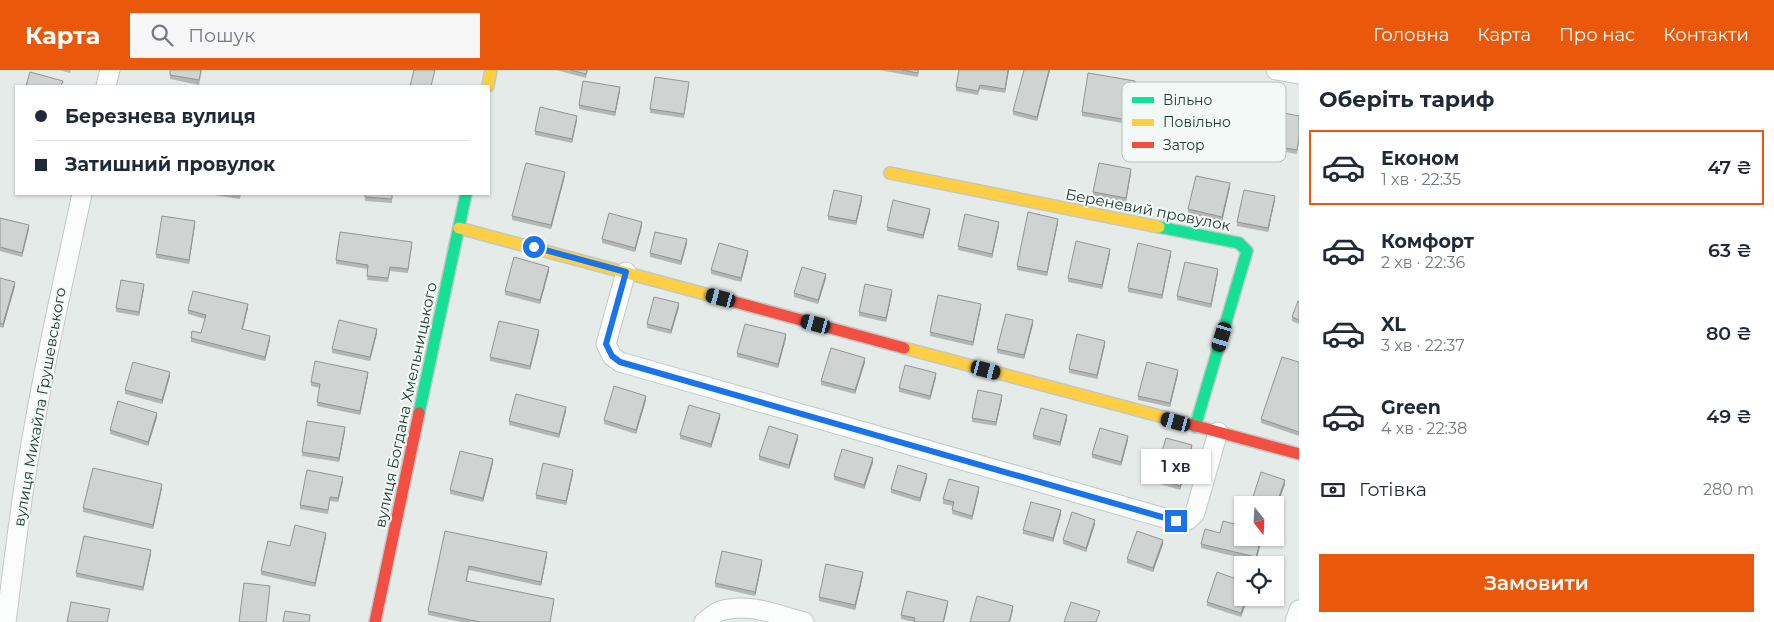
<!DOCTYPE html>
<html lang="uk">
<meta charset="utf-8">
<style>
:root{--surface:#fff;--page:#f6f6f7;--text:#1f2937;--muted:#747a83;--line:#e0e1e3;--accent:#ea580c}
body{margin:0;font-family:Montserrat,sans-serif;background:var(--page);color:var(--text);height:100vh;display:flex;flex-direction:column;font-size:19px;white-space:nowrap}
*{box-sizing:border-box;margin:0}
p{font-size:16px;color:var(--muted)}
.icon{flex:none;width:28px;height:28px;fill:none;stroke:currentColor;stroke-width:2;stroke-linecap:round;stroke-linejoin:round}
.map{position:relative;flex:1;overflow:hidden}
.side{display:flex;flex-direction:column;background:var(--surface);width:475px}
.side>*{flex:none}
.guide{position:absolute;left:15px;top:15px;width:475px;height:110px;border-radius:0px;box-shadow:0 1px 4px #0004;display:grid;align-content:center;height:110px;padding:0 20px;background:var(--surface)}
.needle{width:32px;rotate:162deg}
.buttons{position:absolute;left:1234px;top:426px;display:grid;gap:10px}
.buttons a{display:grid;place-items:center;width:50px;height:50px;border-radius:0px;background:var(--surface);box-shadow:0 1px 4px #0004;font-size:25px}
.end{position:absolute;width:22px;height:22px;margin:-11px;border:6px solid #1a73e8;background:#fff;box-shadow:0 0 0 2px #fff}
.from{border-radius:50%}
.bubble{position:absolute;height:35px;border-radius:0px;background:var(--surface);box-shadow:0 1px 4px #0004;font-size:16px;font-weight:600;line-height:35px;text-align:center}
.car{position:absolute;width:15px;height:30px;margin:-15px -8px;border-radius:6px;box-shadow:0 0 4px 1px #0007;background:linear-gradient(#222 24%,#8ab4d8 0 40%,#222 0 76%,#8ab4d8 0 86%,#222 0)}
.guide b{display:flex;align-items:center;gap:18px;height:48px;font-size:19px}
.guide b+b{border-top:1px solid var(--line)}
.guide i{width:12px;height:12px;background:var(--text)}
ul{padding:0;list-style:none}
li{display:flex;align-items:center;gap:15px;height:75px;margin:0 10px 8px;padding:0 10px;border:2px solid transparent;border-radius:0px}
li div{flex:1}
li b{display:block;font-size:19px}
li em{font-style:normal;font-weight:600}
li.current{border-color:var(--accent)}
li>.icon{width:45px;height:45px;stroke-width:1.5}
h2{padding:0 20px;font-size:22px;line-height:60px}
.pay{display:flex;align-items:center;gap:12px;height:55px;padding:0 20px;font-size:19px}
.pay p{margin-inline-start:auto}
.primary-button{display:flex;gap:10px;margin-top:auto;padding:10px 20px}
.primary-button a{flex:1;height:58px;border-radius:0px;background:var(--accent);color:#fff;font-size:20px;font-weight:600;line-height:58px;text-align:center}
header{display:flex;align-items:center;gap:30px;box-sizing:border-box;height:70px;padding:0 25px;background:var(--accent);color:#fff}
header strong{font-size:24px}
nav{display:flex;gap:28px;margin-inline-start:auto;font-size:18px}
.search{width:350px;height:45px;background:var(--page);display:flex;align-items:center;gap:12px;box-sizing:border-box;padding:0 18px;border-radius:0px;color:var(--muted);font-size:19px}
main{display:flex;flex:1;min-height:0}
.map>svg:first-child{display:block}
</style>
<header>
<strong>Карта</strong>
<div class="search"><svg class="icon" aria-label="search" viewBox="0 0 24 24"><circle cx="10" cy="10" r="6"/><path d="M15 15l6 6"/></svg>Пошук</div>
<nav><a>Головна</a><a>Карта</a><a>Про нас</a><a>Контакти</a></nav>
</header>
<main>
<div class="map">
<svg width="1299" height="552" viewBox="0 0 1299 552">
<rect width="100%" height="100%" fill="#e5ebe8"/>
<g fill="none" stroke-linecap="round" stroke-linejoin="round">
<g stroke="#c2c8c5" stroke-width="21">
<path id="street" d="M1276,0L1299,4
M106,16L110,0
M626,202L606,274L612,286L620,292L1175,451L1188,450L1195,443L1218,362
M6,552C12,507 17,462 24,417C39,318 61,221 82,124
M704,552C709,549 714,543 720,541C748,532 777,545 804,552
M1295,552L1299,540"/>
</g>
<g stroke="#c0c8c5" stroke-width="14">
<path id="fast" d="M1159,157L1239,173L1247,181L1195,357
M419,343L466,124"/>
</g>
<g stroke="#c0c8c5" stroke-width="14">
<path id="slow" d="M488,16L491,0
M890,103L1159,157
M459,158L724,229
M904,278L1167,348"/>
</g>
<g stroke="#c0c8c5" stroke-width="14">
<path id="jam" d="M724,229L904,278
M1167,348L1299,384
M375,552L419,343"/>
</g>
<use href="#street" stroke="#fbfcfc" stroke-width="19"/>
<use href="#fast" stroke="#16e098" stroke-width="11"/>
<use href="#slow" stroke="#ffcf43" stroke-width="11"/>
<use href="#jam" stroke="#f24e42" stroke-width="11"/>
</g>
<path fill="#b2b6b5" d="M59,0H71L70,3Z
M170,0H202L199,15L170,9Z
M556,0H588L586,8Z
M879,0H919L918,7Z
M959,0H1009L1005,23L980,19L978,25L956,21V17Z
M1050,0L1037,51L1013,45V41Z
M1135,15L1128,54L1082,46V42Z
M689,16L684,48L650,43V39Z
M620,21L615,46L579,39V35Z
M1203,29L1197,63L1164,57V53Z
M1238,40L1233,64L1209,60V56Z
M1299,46V72L1297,84L1268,79V75Z
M577,50L572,73L535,65V61Z
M1131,103L1126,132L1093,126V122Z
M565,106L551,159L512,150V146Z
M1230,117L1222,152L1188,143V139Z
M208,124H241L240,129Z
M278,124H300V125Z
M365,124H392V133L365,131Z
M862,130L856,155L828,150V146Z
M1275,130L1268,162L1237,156V152Z
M930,143L923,169L887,161V157Z
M0,148L29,159L22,187L0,181Z
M1058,153L1047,206L1017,200V196Z
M195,155L189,194L156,188V184Z
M642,156L635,182L602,173V169Z
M999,156L992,188L958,180V176Z
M687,173L681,195L650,187V183Z
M412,176L408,203L390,201L388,212L367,210L368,199L336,194V190Z
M1110,183L1102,219L1068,212V208Z
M748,185L741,212L711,204V200Z
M1171,185L1162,229L1128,222V218Z
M549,201L540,234L505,225V221Z
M1218,203L1211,238L1177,230V226Z
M0,208L15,216L3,258L0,257Z
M826,208L818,234L794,227V223Z
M144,218L139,246L116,242V238Z
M892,224L886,252L859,246V242Z
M1299,231V254L1292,251V247Z
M679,237L671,264L647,258V254Z
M248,238L242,259L270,270L265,291L191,272V268L201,263L205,249L188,244V240Z
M981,238L973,276L930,266V262Z
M1033,254L1024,289L997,283V279Z
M377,263L370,291L332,283V279Z
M539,264L530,300L490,291V287Z
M786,268L778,298L737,287V283Z
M1105,275L1097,309L1069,303V299Z
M865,292L855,324L821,315V311Z
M1299,292V366L1261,353V349Z
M1178,304L1170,337L1138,330V326Z
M170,306L162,334L125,324V320Z
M368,306L360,345L317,336L320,318L311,316V312Z
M936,307L930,330L899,322V318Z
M1002,329L996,356L972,352V348Z
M646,330L636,364L604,354V350Z
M566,341L559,368L509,355V351Z
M157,347L148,376L110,364V360Z
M720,348L711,378L680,369V365Z
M1067,349L1060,376L1033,369V365Z
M345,361L339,392L302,386V382Z
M798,369L789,399L759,390V386Z
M1128,370L1121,396L1092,388V384Z
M1192,379L1180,420L1154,412V408Z
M873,392L864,419L834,410V406Z
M493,393L483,432L450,424V420Z
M573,404L566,435L536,429V425Z
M927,408L920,432L891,423V419Z
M343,411L338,432L330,431L328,444L300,439V435Z
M1285,414L1276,439L1275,438V435H1266L1253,431V427Z
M162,418L153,459L83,442V438Z
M979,421L972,450L952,444L953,436L943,434V429Z
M1061,444L1053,472L1023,464V460Z
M1095,454L1086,482L1063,474V470Z
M445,461L547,486L541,516L469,500L467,511L554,533L550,552H461L428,545V541Z
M1220,463L1262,468L1256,492L1201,478V474Z
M326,467L315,517L261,505V501L290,476Z
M1163,474L1153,502L1127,493V489Z
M151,484L143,521L76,507V503Z
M762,494L755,526L715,517V513Z
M863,506L855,540L819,531V527Z
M1242,511L1241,547L1207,536V532Z
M948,535L914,552L901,549V545Z"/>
<path fill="#919493" d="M1008,0H1009L1005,23V19Z
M1049,0H1050L1037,51V47Z
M1135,11V15L1128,54V50Z
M620,17V21L615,46V42Z
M1203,25V29L1197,63V59Z
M1238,36V40L1233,64V60Z
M577,46V50L572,73V69Z
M1131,99V103L1126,132V128Z
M565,102V106L551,159V155Z
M1230,113V117L1222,152V147Z
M862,126V130L856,155V151Z
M1275,126V130L1268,162V158Z
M930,139V143L923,169V165Z
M1058,149V153L1047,206V202Z
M195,151V155L189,194V190Z
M642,152V156L635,182V178Z
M999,152V156L992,188V184Z
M29,155V159L22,187V183Z
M687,169V173L681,195V191Z
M1110,179V183L1102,219V215Z
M748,181V185L741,212V208Z
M1171,181V185L1162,229V225Z
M549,197V201L540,234V230Z
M1218,199V203L1211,238V234Z
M826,204V208L818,234V230Z
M15,212V216L3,258V254Z
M144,214V218L139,246V242Z
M892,220V224L886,252V248Z
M679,233V237L671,264V260Z
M248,234V238L242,263V259Z
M981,234V238L973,276V272Z
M1033,250V254L1024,289V285Z
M377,259V263L370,291V287Z
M539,260V264L530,300V296Z
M786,264V268L778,298V294Z
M270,266V270L265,291V287Z
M1105,271V275L1097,309V305Z
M865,288V292L855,324V320Z
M1178,300V304L1170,337V333Z
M170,302V306L162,334V330Z
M368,302V306L360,345V341Z
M936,303V307L930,330V326Z
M1002,325V329L996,356V352Z
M646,326V330L636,364V360Z
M566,337V341L559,368V364Z
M157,343V347L148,376V372Z
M720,344V348L711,378V374Z
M1067,345V349L1060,376V372Z
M345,357V361L339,392V388Z
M798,365V369L789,399V395Z
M1128,366V370L1121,396V392Z
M1192,375V379L1180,420V416Z
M873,388V392L864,419V415Z
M493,389V393L483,432V428Z
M573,400V404L566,435V431Z
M927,404V408L920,432V428Z
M343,407V411L338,432V428Z
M1285,410V414L1276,439V435Z
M162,414V418L153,459V455Z
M979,417V421L972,450V446Z
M1061,440V444L1053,472V468Z
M1095,450V454L1086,482V478Z
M326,463V467L315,517V513Z
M1261,468H1262L1256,492V487Z
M1163,470V474L1153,502V498Z
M151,480V484L143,521V517Z
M547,482V486L541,516V512Z
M762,490V494L755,526V522Z
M863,502V506L855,540V535Z
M1246,528H1248L1241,547V543Z
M948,531V535L944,552H943Z
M1013,536V540L1010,552H1009Z"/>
<path fill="#cfd4d2" stroke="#919493" d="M170,0H201L199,10L170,5Z
M414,0H435L431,16H410Z
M571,0H587L586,4Z
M902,0H918V3Z
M959,0H1008L1005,19L980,15L978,21L956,17Z
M1024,0H1049L1037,47L1013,41Z
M30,2L63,11L61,16H26Z
M1088,3L1135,11L1128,50L1082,42Z
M655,7L689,12L684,44L650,39Z
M583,11L620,17L615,42L579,35Z
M540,37L577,46L572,69L535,61Z
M1274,41L1299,46V68L1297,80L1268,75Z
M526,93L565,102L551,155L512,146Z
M1099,93L1131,99L1126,128L1093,122Z
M1196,106L1230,113L1222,147L1188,139Z
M834,120L862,126L856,151L828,146Z
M1244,120L1275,126L1268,158L1237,152Z
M365,124H392V129L365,127Z
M893,130L930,139L923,165L887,157Z
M1028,142L1058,149L1047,202L1017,196Z
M609,143L642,152L635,178L602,169Z
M965,144L999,152L992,184L958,176Z
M162,146L195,151L189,190L156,184Z
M0,148L29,155L22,183L0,177Z
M340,162L412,172L408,199L390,197L388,208L367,206L368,195L336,190Z
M655,162L687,169L681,191L650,183Z
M1076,171L1110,179L1102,215L1068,208Z
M719,173L748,181L741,208L711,200Z
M1138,173L1171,181L1162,225L1128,218Z
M514,187L549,197L540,230L505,221Z
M1185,192L1218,199L1211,234L1177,226Z
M802,197L826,204L818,230L794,223Z
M0,208L15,212L3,254L0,253Z
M121,210L144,214L139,242L116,238Z
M865,214L892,220L886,248L859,242Z
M193,221L248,234L242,259L270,266L265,287L191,268L192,261L201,263L206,245L188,240Z
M938,225L981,234L973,272L930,262Z
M654,227L679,233L671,260L647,254Z
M1298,231H1299V250L1292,247Z
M1006,244L1033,250L1024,285L997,279Z
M339,250L377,259L370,287L332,279Z
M499,251L539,260L530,296L490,287Z
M745,254L786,264L778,294L737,283Z
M1077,264L1105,271L1097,305L1069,299Z
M831,278L865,288L855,320L821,311Z
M1282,287L1299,292V362L1261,349Z
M315,291L368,302L360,341L317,332L320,314L311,312Z
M133,292L170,302L162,330L125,320Z
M1147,292L1178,300L1170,333L1138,326Z
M905,295L936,303L930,326L899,318Z
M614,316L646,326L636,360L604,350Z
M978,320L1002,325L996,352L972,348Z
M516,324L566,337L559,364L509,351Z
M118,331L157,343L148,372L110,360Z
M689,335L720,344L711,374L680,365Z
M1041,338L1067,345L1060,372L1033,365Z
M307,351L345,357L339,388L302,382Z
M769,356L798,365L789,395L759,386Z
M1100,358L1128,366L1121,392L1092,384Z
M1166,368L1192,375L1180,416L1154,408Z
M842,379L873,388L864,415L834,406Z
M460,381L493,389L483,428L450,420Z
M543,393L573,400L566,431L536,425Z
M898,395L927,404L920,428L891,419Z
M93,398L162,414L153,455L83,438Z
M307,400L343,407L338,428L330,427L328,440L300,435Z
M1261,402L1285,410L1276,435L1253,427Z
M949,409L979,417L972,446L952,440L954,432L943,429Z
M1031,432L1061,440L1053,468L1023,460Z
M1072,442L1095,450L1086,478L1063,470Z
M1223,451L1242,456V468H1261L1256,487L1201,474L1205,459L1220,463Z
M295,455L326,463L315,513L261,501L268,471L290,476Z
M445,461L547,482L541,512L469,496L466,511L554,529L550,552H480L428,541Z
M1137,461L1163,470L1153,498L1127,489Z
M84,466L151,480L143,517L76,503Z
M722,481L762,490L755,522L715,513Z
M826,494L863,502L855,535L819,527Z
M1217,502L1242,511V528H1246L1241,543L1207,532Z
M244,513L270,516L266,552H239Z
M907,521L948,531L943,552H914L915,548L901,545Z
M977,526L1013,536L1009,552H970Z
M71,532L110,539L107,552H67Z
M1071,532L1100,541L1096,552H1064Z
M285,541L310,545L309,552H283Z"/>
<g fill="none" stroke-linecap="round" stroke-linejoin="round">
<path stroke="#1a73e8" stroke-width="6" d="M534,177L626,202L606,274L612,286L620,292L1176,451"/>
</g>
<g text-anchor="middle" stroke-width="4" stroke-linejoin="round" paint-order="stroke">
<g font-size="15" fill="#223e34" stroke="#f3f9f6">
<text transform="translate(1148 140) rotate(11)" y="5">Береневий провулок</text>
<text transform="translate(406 335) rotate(-78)" y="5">вулиця Богдана Хмельницького</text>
<text transform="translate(40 337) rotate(-80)" y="5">вулиця Михайла Грушевського</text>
</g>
</g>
<rect x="1122" y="12" width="164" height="80" rx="8" fill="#f3f9f6" stroke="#b4c1bc" stroke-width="1"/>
<rect x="1132" y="27" width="22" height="6" fill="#16e098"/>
<rect x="1132" y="49" width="22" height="7" fill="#ffcf43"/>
<rect x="1132" y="72" width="22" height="6" fill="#f24e42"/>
<g font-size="14" fill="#223e34">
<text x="1163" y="35">Вільно</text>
<text x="1163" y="57">Повільно</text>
<text x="1163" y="80">Затор</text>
</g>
</svg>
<div class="buttons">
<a><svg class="needle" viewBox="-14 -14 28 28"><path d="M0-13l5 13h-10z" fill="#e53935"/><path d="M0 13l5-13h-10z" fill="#747a83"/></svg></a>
<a><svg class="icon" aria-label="locate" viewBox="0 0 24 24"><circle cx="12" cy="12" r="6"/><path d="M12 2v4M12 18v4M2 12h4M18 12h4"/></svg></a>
</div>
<i class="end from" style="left:534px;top:177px"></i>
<i class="end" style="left:1176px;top:451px"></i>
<div class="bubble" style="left:1141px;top:379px;width:70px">1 хв</div>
<i class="car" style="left:721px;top:228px;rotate:285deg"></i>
<i class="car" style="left:816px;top:254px;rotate:285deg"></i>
<i class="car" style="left:1222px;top:267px;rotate:197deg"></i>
<i class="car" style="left:986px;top:300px;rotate:105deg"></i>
<i class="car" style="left:1176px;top:352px;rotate:285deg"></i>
<div class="guide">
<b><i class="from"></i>Березнева вулиця</b>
<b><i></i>Затишний провулок</b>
</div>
</div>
<section class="side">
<h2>Оберіть тариф</h2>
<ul>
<li class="current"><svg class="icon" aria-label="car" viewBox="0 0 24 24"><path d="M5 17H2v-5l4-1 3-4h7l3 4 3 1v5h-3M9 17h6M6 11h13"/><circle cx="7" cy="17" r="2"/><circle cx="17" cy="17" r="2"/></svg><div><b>Економ</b><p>1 хв · 22:35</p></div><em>47 ₴</em></li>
<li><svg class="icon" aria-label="car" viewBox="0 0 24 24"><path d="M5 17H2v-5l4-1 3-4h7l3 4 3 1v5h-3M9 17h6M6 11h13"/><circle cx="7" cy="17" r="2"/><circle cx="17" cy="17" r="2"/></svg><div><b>Комфорт</b><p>2 хв · 22:36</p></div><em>63 ₴</em></li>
<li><svg class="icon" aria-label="car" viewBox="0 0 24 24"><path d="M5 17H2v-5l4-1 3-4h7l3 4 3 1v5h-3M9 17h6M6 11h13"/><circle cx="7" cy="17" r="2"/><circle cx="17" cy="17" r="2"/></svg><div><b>XL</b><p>3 хв · 22:37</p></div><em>80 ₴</em></li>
<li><svg class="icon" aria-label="car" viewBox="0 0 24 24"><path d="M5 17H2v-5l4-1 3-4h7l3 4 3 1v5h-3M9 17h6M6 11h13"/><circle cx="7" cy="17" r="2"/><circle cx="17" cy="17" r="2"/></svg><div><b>Green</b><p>4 хв · 22:38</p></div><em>49 ₴</em></li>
</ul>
<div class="pay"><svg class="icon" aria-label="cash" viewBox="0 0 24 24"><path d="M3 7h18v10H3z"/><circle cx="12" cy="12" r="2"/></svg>Готівка<p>280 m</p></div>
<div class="primary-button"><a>Замовити</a></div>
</section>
</main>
